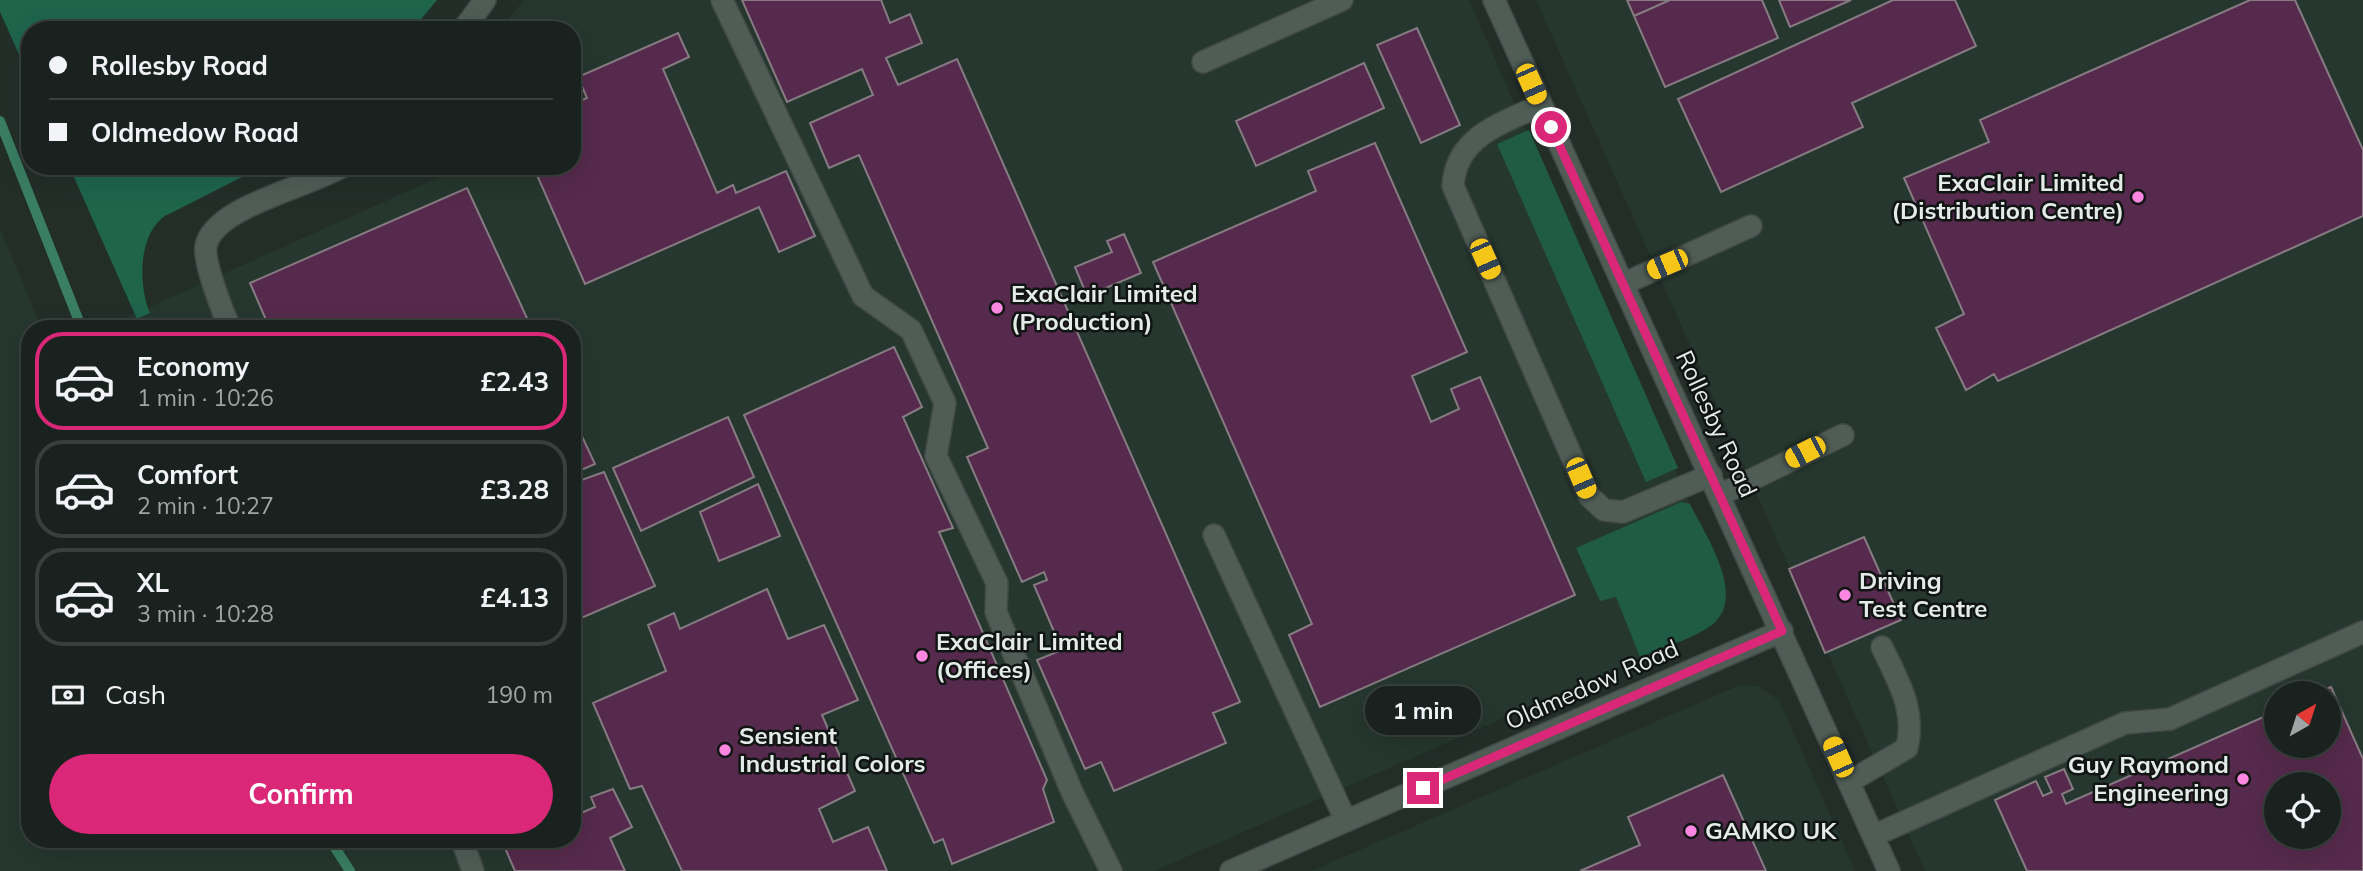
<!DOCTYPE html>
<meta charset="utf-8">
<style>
:root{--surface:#1a221f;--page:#232a28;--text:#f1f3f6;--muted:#9fa4a4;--line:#383f3d;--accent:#db2777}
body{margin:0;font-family:Mulish,sans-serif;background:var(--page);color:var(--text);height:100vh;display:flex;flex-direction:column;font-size:26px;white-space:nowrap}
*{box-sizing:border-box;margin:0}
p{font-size:23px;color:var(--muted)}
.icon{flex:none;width:38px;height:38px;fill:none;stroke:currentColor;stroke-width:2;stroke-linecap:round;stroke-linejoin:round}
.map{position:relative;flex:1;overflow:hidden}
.details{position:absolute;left:21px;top:320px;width:560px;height:528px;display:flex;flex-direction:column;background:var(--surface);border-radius:28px;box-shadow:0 7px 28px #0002,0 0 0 2px var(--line)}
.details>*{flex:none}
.hud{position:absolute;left:21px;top:21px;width:560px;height:154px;border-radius:28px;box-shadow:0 7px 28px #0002,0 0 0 2px var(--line);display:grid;align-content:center;height:154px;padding:0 28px;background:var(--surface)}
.needle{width:46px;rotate:39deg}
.fabs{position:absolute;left:2264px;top:681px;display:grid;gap:14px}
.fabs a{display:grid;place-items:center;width:77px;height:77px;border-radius:50%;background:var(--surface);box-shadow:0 7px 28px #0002,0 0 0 2px var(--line);font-size:35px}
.end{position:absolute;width:32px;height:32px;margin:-16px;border:9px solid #db2777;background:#fff;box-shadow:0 0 0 4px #fff}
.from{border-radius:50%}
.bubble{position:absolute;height:49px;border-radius:24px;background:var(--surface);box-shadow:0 7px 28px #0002,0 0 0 2px var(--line);font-size:23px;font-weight:700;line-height:49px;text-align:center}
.car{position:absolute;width:21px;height:42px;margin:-21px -10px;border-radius:9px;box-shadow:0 0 5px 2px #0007;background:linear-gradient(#f5c518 24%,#345 0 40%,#f5c518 0 76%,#345 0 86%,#f5c518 0)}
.hud b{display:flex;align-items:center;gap:24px;height:66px;font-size:26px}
.hud b+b{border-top:2px solid var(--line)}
.hud i{width:18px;height:18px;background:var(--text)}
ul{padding:12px 0 0;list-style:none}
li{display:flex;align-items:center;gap:21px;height:98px;margin:0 14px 10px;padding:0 14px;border:4px solid var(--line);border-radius:28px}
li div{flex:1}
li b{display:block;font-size:26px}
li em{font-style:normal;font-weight:700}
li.selected{border-color:var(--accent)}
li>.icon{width:63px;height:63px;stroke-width:1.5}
.pay{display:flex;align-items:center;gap:18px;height:77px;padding:0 28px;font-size:26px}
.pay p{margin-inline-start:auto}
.action{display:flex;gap:14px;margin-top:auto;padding:14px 28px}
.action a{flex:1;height:80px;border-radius:42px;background:var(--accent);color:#fff;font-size:28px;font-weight:700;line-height:80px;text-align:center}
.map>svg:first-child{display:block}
</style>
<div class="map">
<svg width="2363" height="871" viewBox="0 0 2363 871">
<rect width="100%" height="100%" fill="#232e29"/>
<path fill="#25372f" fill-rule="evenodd" d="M524,0H1469L1690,504L1724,575L1726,599L1724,611L1705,630L1154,871H0V229L42,329H30V840H572V329H100L464,166H572V30H500Z
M1536,0H2363V871H1925ZM2277,693H2329V746H2277ZM2277,784H2329V836H2277Z
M1740,685L1758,686L1779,700L1855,871H1311Z"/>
<path fill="#205b45" d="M1529,130L1678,468L1646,482L1497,144Z
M1681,502L1690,504C1706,537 1752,602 1706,629C1686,641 1662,648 1640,657L1616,597L1600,601L1576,548Z"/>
<path fill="#1e654c" d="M0,0H437L412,30H30V79L0,12Z
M69,166H264L165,216C138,234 138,285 150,313L137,319Z"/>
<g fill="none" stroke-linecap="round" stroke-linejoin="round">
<path stroke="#3a7e64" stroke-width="10" d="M0,121L82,329
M330,840L350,871"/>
</g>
<path fill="#562a4c" stroke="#877b83" stroke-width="2" fill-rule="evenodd" d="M742,0H881L890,23L910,14L922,43L886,58L898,85L957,59L1240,702L1213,713L1226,743L1114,791L1101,762L1085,769L1037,660L1062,650L1034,585L1047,580L1044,572L1022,582L967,457L988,448L859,155L829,168L810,123L873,95L862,69L787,102Z
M1627,0H1670L1634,16Z
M1670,0H1762L1778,38L1665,87L1634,16Z
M1779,0H1851L1790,27Z
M1893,0H1955L1976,46L1852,103L1863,127L1721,192L1678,99Z
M2250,0H2295L2363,150V216L1998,381L1994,374L1966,390L1936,328L1964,314L1904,178L1989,142L1980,120Z
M1417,28L1460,125L1421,143L1377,45Z
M678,33L689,57L663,69L717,193L733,185L736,193L786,171L815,236L779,252L759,207L585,284L533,166H572V104L587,98L578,77Z
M1364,63L1384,108L1256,166L1236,121Z
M1375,143L1467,352L1412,376L1431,422L1459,409L1451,389L1480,377L1575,595L1320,707L1289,635L1312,624L1153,262L1316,191L1308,171Z
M467,188L532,329H270L250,283Z
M1124,234L1141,273L1087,296L1075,267L1112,252L1107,241Z
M894,347L922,407L903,417L953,528L939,532L1047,780L1043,789L1054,822L952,864L943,839L934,843L744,415Z
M572,415L595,464L572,474Z
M728,417L754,477L641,531L613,468Z
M604,472L655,586L572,622V481L573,483Z
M758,484L780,536L719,561L700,512Z
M1864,537L1901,620L1825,653L1789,569Z
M767,589L788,639L824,625L858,700L822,715L855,791L819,809L833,842L868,827L887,871H682L642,786L630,789L593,703L666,671L648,625L674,613L680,629Z
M2331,687L2363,759V871H2027L1995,800L2036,781L2043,796L2052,792L2045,777L2064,769L2073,789L2062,794L2066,804L2277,711V746H2329V693H2317ZM2277,784H2329V836H2277Z
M1723,775L1766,871H1580L1640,845L1628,817Z
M613,789L632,827L610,838L625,871H515L505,848L523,840H572V817L595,807L591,797Z"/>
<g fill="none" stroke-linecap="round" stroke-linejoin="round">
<g stroke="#404945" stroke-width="24">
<path id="minor" d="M722,0L863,296L911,330L945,403L936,456L997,583L996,612L1072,792L1111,871
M1494,0L1889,871
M463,30L485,0
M1203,62L1342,0
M1541,105C1501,124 1456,136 1453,186L1589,496L1604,510L1623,512L1711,475
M1623,284L1751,226
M231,329C223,314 203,261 206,246C214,206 310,187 343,166
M1720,495L1843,435
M1214,535L1346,821
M1849,782L1907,748C1916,708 1898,682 1882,647
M1873,836L2125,723L2170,719L2363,632
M462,840L473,871
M1231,871L1782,631"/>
</g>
<use href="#minor" stroke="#505d57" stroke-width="21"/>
</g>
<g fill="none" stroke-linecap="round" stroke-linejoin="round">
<path stroke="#db2777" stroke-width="9" d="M1423,788L1782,631L1551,127"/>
</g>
<g fill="#fd86e1" stroke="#101513" stroke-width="2.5">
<circle cx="2138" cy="197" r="7"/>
<circle cx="997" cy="308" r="7"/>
<circle cx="1845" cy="595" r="7"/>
<circle cx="922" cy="656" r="7"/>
<circle cx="725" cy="750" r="7"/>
<circle cx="2243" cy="779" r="7"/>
<circle cx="1691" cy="831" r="7"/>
</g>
<g text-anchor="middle" stroke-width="5" stroke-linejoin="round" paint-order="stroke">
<g font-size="24" font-weight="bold" fill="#e4ebe8" stroke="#101513" text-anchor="start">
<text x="2124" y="191" text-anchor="end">ExaClair Limited<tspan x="2124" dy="28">(Distribution Centre)</tspan></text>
<text x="1011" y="302">ExaClair Limited<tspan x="1011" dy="28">(Production)</tspan></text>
<text x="1859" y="589">Driving<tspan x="1859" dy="28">Test Centre</tspan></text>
<text x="936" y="650">ExaClair Limited<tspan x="936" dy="28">(Offices)</tspan></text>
<text x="739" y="744">Sensient<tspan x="739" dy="28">Industrial Colors</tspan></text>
<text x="2229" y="773" text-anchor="end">Guy Raymond<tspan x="2229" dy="28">Engineering</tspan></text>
<text x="1705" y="839">GAMKO UK</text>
</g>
<g font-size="24" fill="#e4ebe8" stroke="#101513">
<text transform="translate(1716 424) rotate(65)" y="8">Rollesby Road</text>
<text transform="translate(1592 685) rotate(-24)" y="8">Oldmedow Road</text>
</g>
</g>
</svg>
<div class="fabs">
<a><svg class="needle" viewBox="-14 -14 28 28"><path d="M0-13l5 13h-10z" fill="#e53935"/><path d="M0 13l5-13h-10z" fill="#9fa4a4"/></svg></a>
<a><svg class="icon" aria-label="locate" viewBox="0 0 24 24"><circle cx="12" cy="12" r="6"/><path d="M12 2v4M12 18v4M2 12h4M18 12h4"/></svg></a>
</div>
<i class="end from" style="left:1551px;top:127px"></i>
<i class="end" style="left:1423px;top:788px"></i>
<div class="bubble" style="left:1365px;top:686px;width:116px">1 min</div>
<i class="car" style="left:1531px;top:84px;rotate:156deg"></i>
<i class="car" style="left:1485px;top:259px;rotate:156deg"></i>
<i class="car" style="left:1667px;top:264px;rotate:247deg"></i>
<i class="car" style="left:1805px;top:452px;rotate:243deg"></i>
<i class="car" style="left:1581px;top:478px;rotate:157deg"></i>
<i class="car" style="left:1838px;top:757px;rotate:336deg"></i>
<div class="hud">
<b><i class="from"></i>Rollesby Road</b>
<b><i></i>Oldmedow Road</b>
</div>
<section class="details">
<ul>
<li class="selected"><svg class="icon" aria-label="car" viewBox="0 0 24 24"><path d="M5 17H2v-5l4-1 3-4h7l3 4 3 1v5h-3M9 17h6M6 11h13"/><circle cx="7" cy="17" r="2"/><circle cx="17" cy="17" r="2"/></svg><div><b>Economy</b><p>1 min · 10:26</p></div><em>£2.43</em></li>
<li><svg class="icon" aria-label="car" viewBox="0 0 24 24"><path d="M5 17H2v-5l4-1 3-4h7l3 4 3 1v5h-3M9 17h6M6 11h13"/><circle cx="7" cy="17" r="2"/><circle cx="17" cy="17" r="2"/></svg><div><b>Comfort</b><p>2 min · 10:27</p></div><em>£3.28</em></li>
<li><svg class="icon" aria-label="car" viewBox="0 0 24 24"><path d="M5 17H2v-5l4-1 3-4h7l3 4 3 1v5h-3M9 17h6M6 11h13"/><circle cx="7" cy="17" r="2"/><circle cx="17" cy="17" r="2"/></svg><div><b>XL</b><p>3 min · 10:28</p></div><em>£4.13</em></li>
</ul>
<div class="pay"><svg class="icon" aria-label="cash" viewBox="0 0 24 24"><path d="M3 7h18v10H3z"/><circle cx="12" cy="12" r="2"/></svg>Cash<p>190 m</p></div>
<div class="action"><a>Confirm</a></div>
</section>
</div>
